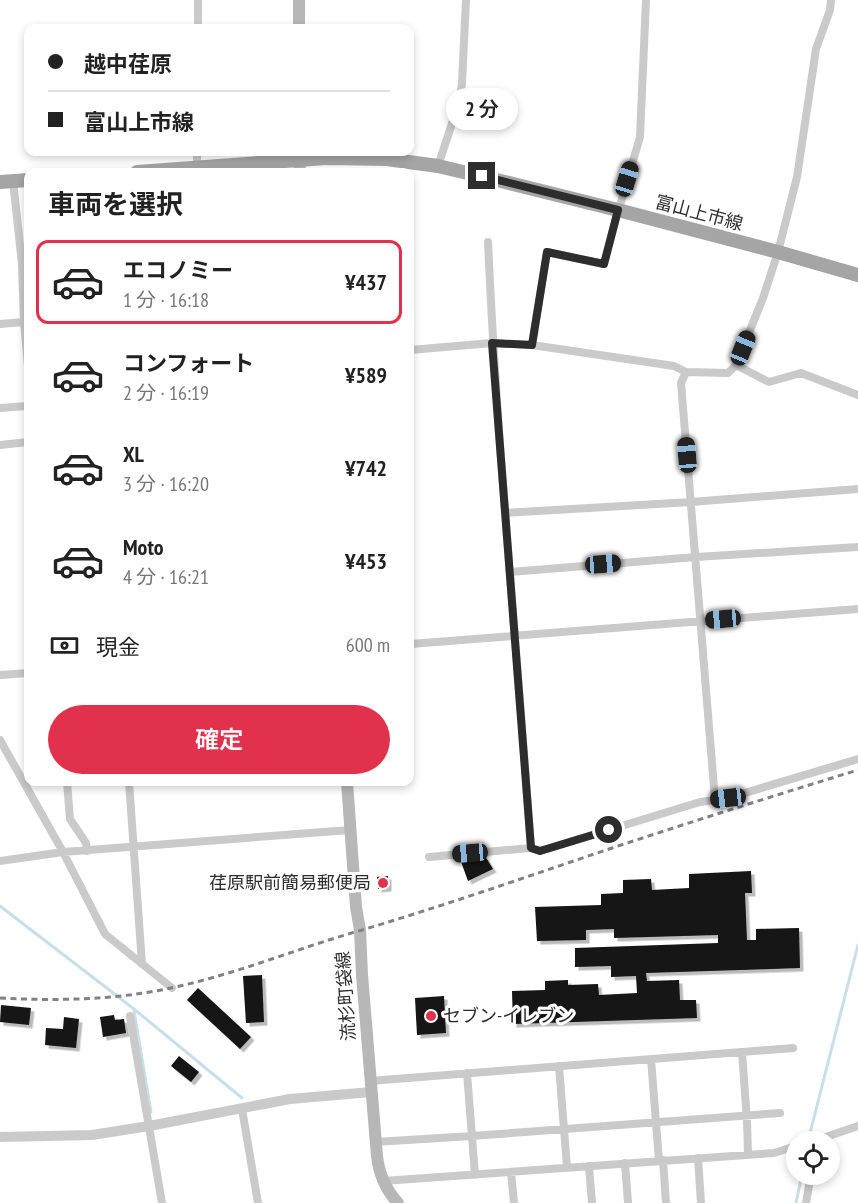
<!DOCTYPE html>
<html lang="ja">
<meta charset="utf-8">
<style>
:root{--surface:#fff;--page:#f6f6f6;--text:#222;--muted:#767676;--line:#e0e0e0;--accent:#e2314c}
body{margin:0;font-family:"PT Sans Narrow","Noto Sans JP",sans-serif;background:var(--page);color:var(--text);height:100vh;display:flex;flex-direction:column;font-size:22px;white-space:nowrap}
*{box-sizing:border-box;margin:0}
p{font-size:20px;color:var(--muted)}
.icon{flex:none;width:33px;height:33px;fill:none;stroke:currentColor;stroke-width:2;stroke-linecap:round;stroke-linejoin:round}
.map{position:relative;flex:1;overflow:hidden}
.sheet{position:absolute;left:24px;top:168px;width:390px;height:618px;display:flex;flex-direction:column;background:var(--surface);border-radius:12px;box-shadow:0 3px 9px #0003}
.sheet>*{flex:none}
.hud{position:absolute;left:24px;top:24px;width:390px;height:132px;border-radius:12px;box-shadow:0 3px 9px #0003;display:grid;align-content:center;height:132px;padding:0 24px;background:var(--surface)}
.buttons{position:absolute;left:786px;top:1131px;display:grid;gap:12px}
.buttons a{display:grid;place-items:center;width:54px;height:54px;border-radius:50%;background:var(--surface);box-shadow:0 3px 9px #0003;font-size:30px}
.end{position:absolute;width:27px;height:27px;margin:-14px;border:8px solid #2d2d2d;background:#fff;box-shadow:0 0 0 3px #fff}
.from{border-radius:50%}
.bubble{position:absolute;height:42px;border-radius:21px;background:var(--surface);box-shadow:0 3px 9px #0003;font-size:20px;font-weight:600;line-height:42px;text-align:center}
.car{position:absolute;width:18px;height:36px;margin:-18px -9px;border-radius:8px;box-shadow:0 0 4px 2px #0007;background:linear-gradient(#222 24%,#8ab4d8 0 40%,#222 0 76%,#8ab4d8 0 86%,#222 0)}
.hud b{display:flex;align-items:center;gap:21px;height:57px;font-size:22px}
.hud b+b{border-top:2px solid var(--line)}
.hud i{width:15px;height:15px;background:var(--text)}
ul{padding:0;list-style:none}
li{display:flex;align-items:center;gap:18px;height:84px;margin:0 12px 9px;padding:0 12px;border:3px solid transparent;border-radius:12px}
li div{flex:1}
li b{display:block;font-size:22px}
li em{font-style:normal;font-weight:600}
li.current{border-color:var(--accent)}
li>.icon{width:54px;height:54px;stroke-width:1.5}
h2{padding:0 24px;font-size:27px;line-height:72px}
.pay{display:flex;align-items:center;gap:15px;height:66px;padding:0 24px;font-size:22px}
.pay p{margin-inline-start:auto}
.action{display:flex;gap:12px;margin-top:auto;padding:12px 24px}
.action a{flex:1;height:69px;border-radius:36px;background:var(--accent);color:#fff;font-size:24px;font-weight:600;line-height:69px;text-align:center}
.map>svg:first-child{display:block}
</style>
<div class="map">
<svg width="858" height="1203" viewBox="0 0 858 1203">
<defs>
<filter id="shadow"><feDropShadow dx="3.5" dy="3.5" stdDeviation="0" flood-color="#0004"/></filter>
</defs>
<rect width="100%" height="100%" fill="#fff"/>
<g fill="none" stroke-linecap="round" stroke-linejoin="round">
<path stroke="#c7dfea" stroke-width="3" d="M0,906L134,1009L242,1098
M134,1011L151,1112
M808,1141L858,945
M796,1203L802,1174"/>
</g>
<path fill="#141414" filter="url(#shadow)" d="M485,856L493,869L468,881L460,859Z
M751,871L752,893H745L747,940H756V929L799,928L800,968L646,973L647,981L679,980L680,1000H696L697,1018L513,1024L512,991L545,990V981L568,980V985L598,984L599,995L637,993L636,976L611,977V966L575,967V948L718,943V935L614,938V929L586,930V940L537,941L535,907L601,905V894L623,893V880L651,879L652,890L689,888V874Z
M388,876V888L378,889L377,877Z
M262,975L264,1022L246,1023L243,976Z
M198,988L251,1037L240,1049L187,1000Z
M444,996L446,1033L417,1035L415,998Z
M1,1005L31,1008L29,1025L0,1022Z
M114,1015L115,1020L124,1019L126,1033L103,1037L100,1017Z
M64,1017L79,1019L76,1048L45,1045L46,1028L63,1029Z
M179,1056L199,1072L191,1082L171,1066Z"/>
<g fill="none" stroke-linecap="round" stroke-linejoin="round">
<path stroke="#cacaca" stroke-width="8" d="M198,28V0
M197,152V172
M438,166L460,99L462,83L466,0
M13,181L22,264L24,322L28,367
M488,242C497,444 517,646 531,848
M0,324L24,322
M532,345L547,252L604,264L616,219L640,137L646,0
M410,350L492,343L532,345L674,366L686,372L728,373L736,365L763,298L778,252L797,177L816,49L830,10L831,0
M736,365L769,382L801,373L858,395
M686,372L681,383L715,800
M0,408L28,406
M0,445L28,442
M505,513L691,502L858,489
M510,572L696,557L858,547
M410,644L858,609
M0,675L28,673
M0,740L63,852L105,934L172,988
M67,782L70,819L86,843L87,851
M129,782L142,964
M429,857L531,848L540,851L700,802L728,798L858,759
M0,861L63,852L350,830
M130,1016L162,1203
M742,1052L747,1121L748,1154
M651,1059L659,1161
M559,1066L567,1167
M467,1073L475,1175
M370,1081L793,1048
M242,1109L258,1203
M375,1142L472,1136L780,1113
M811,1142L858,1126
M698,1158L701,1203
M663,1160L666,1203
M625,1163L628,1203
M589,1166L592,1203
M511,1172L514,1203
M383,1181L774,1153L796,1146
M806,1203L811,1174"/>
<path stroke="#cacaca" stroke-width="10" d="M0,1137L92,1135L149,1126L290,1099L371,1092"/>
<path stroke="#b7b7b7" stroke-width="12" d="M299,28V0
M299,152L300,172
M347,782L356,907L360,930L362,975L377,1156C379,1174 385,1189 398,1203"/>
<path stroke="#a5a5a5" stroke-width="14" d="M137,172L326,158L387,159L438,166L505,182L618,210L778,252L858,275
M0,182L28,180"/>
<path stroke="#828282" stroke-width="3" stroke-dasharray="6 4.5" stroke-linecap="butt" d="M0,998C57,1001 115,1000 171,988C237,974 298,948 362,930C446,905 529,876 612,848C694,821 776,795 858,770"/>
</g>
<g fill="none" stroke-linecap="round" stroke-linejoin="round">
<path stroke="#2d2d2d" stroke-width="8" d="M482,176L618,210L604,264L547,252L532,345L492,343L531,848L540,851L609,830"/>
</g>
<g fill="#e2314c" stroke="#fff" stroke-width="2">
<circle cx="383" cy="883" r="6"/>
<circle cx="431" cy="1016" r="6"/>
</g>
<g text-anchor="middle" stroke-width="6" stroke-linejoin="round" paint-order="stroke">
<g font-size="18" fill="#2d2d2d" stroke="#fff">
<text transform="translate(699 213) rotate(15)" y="6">富山上市線</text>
<text transform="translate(346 996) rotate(-94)" y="6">流杉町袋線</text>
</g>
<g font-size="18" fill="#2d2d2d" stroke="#fff" text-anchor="end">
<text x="371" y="889">荏原駅前簡易郵便局</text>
<text x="443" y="1022" text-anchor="start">セブン-イレブン</text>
</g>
</g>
</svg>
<div class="buttons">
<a><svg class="icon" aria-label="locate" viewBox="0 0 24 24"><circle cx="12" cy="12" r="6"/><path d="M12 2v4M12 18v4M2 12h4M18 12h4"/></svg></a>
</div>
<i class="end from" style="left:609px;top:830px"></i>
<i class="end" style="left:482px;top:176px"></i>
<div class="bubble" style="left:446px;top:88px;width:72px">2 分</div>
<i class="car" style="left:627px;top:179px;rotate:17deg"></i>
<i class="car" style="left:743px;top:348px;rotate:22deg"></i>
<i class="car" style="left:687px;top:455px;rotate:355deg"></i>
<i class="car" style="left:603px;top:564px;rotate:86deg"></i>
<i class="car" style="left:723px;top:619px;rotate:265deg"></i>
<i class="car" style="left:728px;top:798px;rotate:263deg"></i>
<i class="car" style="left:470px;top:853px;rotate:265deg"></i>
<div class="hud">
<b><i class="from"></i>越中荏原</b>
<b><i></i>富山上市線</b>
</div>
<section class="sheet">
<h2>車両を選択</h2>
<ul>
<li class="current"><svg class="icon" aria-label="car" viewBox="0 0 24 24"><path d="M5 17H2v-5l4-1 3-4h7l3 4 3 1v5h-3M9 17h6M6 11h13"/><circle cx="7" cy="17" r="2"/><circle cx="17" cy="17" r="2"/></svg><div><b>エコノミー</b><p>1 分 · 16:18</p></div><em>¥437</em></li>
<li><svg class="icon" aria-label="car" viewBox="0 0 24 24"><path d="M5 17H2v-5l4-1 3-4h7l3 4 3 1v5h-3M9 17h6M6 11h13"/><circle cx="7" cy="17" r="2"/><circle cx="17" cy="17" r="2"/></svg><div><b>コンフォート</b><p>2 分 · 16:19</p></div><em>¥589</em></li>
<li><svg class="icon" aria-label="car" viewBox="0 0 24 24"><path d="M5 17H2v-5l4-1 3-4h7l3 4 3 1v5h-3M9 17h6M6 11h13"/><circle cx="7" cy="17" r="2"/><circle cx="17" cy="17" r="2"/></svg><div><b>XL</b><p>3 分 · 16:20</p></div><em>¥742</em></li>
<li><svg class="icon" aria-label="car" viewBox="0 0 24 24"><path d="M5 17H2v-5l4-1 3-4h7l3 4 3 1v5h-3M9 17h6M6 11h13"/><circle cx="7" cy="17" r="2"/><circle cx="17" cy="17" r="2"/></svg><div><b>Moto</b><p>4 分 · 16:21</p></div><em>¥453</em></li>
</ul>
<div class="pay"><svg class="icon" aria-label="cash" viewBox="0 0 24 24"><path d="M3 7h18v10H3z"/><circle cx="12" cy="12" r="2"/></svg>現金<p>600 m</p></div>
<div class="action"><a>確定</a></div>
</section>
</div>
